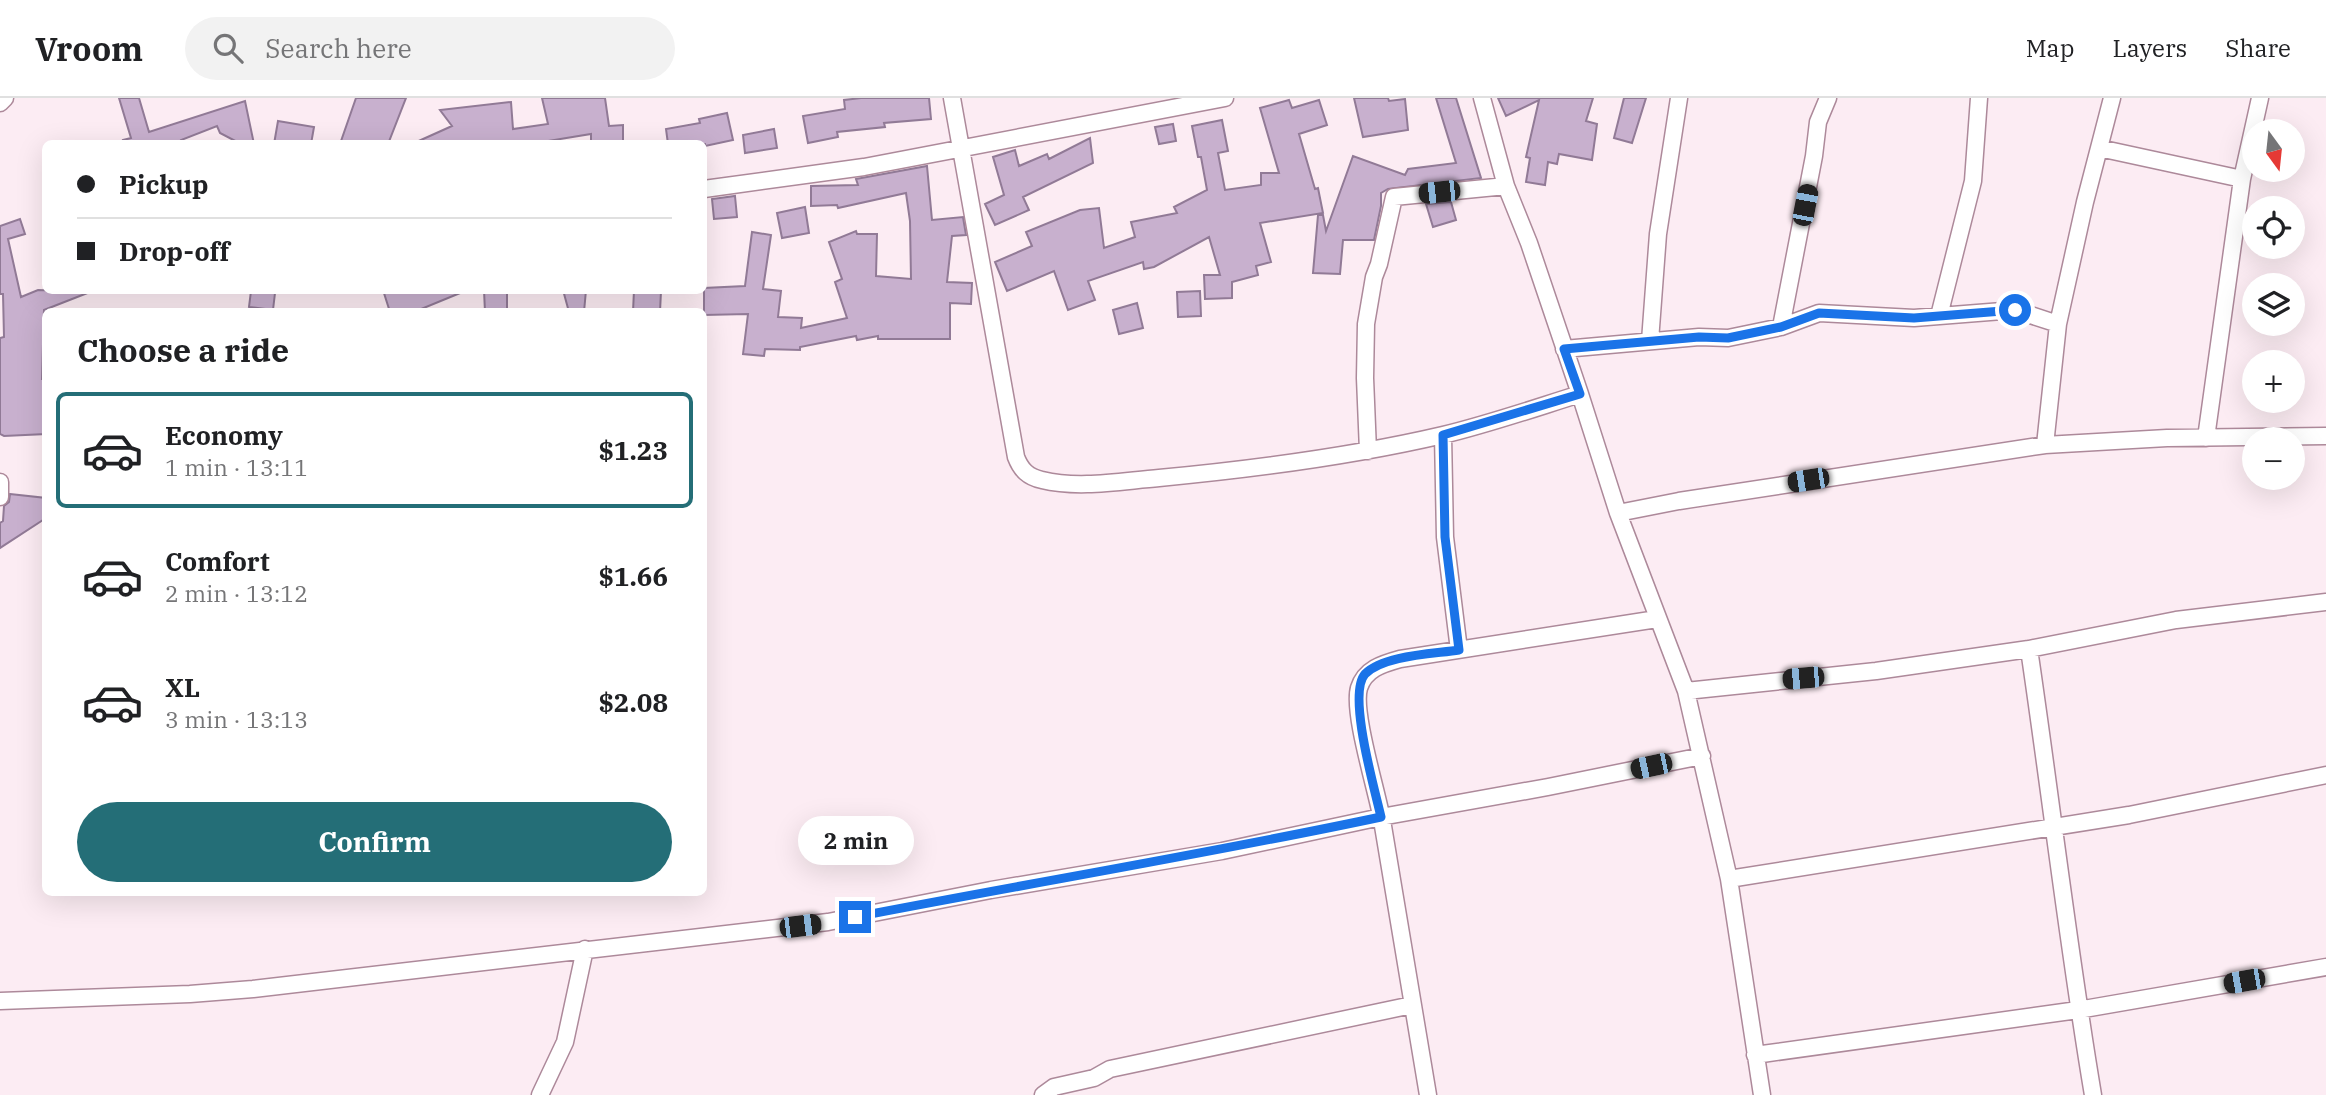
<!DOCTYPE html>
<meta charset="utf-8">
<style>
:root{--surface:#fff;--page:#f2f2f2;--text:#202124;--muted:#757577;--line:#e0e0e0;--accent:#246e77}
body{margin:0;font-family:"IBM Plex Serif",serif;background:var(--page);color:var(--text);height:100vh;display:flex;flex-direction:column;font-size:26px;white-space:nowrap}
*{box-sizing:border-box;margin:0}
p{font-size:23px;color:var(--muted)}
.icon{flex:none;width:38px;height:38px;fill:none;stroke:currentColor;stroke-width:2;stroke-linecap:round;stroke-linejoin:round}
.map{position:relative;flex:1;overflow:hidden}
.panel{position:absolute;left:42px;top:210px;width:665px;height:588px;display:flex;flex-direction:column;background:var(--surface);border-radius:10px;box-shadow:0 7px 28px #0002}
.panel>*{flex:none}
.top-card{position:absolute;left:42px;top:42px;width:665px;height:154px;border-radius:10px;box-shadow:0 7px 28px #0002;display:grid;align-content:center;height:154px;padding:0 35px;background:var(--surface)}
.needle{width:46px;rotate:165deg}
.buttons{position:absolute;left:2242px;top:21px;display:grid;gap:14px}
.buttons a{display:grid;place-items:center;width:63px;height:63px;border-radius:50%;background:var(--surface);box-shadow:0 7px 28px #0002;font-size:35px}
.end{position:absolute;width:32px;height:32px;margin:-16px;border:9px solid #1a73e8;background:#fff;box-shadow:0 0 0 4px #fff}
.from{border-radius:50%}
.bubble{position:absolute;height:49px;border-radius:24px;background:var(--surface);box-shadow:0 7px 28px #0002;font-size:23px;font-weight:700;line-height:49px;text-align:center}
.car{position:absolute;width:21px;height:42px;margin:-21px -10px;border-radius:9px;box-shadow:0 0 5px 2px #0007;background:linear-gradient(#222 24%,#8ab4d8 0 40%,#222 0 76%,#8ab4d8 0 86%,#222 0)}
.top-card b{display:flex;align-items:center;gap:24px;height:66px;font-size:26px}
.top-card b+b{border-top:2px solid var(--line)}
.top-card i{width:18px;height:18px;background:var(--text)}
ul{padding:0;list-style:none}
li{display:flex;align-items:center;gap:21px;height:116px;margin:0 14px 10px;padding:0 21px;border:4px solid transparent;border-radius:10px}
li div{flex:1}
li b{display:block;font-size:26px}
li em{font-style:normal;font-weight:700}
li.current{border-color:var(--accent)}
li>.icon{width:63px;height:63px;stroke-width:1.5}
h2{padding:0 35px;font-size:32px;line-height:84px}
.primary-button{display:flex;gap:14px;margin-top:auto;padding:14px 35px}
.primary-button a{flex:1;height:80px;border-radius:42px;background:var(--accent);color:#fff;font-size:28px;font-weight:700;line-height:80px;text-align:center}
header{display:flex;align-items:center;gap:42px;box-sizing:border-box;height:98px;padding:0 35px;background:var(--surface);border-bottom:2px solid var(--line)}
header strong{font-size:33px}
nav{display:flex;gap:38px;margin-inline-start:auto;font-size:24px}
.search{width:490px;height:63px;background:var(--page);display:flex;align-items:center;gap:18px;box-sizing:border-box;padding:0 24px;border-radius:38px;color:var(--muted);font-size:26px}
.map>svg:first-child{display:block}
</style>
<header>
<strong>Vroom</strong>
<div class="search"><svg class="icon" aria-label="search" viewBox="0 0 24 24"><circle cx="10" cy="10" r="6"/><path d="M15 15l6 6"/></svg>Search here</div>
<nav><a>Map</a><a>Layers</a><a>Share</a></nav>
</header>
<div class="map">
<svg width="2326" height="997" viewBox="0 0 2326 997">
<rect width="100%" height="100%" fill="#fcecf3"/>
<path fill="#c8b0ce" stroke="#917a96" stroke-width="2" d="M119,0H139L149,34L245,3L254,46H241L220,35L217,28L181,42L182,46H124L123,42L131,40Z
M356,0H406L388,46H340Z
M542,0H605L609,28L623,27V46H591V36L548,43L549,46H412L452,28L440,12L511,4L513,31L548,26Z
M861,0H929L931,21L884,25L885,29L837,34L838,39L808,45L803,18L845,11L844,2Z
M1354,0H1388L1389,3L1405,1L1408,32L1363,39Z
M1436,0H1456L1481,80L1388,91L1381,95V108L1374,142H1343L1340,176L1313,175L1318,117H1323L1326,133L1353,58L1405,77L1408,71L1456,65Z
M1498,0H1593L1586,23L1597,26L1592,62L1559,56L1557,66L1548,64L1545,87L1526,84L1530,60L1526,59L1539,2L1506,18Z
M1624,0H1646L1632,45L1614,40Z
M1289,2L1292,10L1319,2L1327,27L1299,36L1315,91L1318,90L1323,115L1260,125L1271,164L1256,168L1258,177L1232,184V200L1205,201L1204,177H1220L1209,139L1154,169L1144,171L1143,164L1088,183L1095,202L1068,212L1054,173L1007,193L995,164L1032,148L1026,134L1080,112L1099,110L1104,150L1135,139L1131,124L1177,115L1174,109L1207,92L1201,59H1198L1192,28L1222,22L1228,53L1218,55L1225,92L1261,87V75H1279L1260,10Z
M727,15L733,42L705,48V46H668L666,31L700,25L699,21Z
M278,23L314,29L311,46H274Z
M1173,26L1176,43L1159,46L1155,29Z
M774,31L777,50L745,55L743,37Z
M1090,40L1093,65L1023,99L1029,112L995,127L985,106L1004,97L993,59L1015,52L1019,68L1047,56L1049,61Z
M927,68L932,122L963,119L966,137L952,138L947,184L972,185L971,206L950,205V241H878V238L857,242L856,238L800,249V252L765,251L764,258L743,256L748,216L704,217V190L745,188L752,134L771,137L763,191L781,193L778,219L802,220L801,230L847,220L835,184L842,181L829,144L856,133L857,136H877L876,178L911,181L910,123L906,95L838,110L837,107L811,108V88L858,87L856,81Z
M735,98L737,119L714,121L712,101Z
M1451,104L1456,122L1433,129L1426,106Z
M805,109L809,135L782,140L777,115Z
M20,121L25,136L8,141L21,199L38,192L90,194L44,212L42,281H45L46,336L4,338L0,336V240L4,239L3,196H0V128Z
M383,192H465V193L414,214H390Z
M484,192H507V214H485Z
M563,192H586L584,214H569Z
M634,192L661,193L660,214H633Z
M251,193L275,195L273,212L249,209Z
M1200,193L1201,218L1178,219L1177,194Z
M1137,205L1143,230L1119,236L1113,212Z
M10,396L46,400V420L0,450V425L3,423L4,408L9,404Z"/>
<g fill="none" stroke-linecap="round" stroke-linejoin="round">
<g stroke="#ad899a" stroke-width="19">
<path id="street" d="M952,0L1016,359C1021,372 1028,379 1042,382C1079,391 1121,383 1159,380C1254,371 1349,359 1443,337C1489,326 1535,310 1580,296
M1482,0L1506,88L1529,145L1580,296L1618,415L1686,593L1729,781L1762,997
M0,5L5,0
M2099,50L2242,81
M704,91L864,69L1225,0
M1939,218L1973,83L1979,0
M1781,229L1814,58L1818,24L1828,0
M1650,243L1658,136L1679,0
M1564,251L1699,239L1728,240L1781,229L1819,215L1914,220L2015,212L2058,226
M1443,337L1445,439L1459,552
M2206,340L2242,81L2260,0
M2045,347L2058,226L2085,104L2112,0
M1368,353L1365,280L1366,226L1374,179L1379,166L1394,99L1506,88
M0,384V399
M1618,415L1679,403L2045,347L2167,340L2326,338
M2029,551C2051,700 2068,849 2093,997
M1686,593L1876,573L2029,551L2176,522L2326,504
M1729,781L2129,717L2326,677
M0,903L190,896L253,891L828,824L991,792L1222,753L1381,719L1548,689L1702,658
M1755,957L2078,912L2326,869
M540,997L565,944L585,851
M1043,997L1054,989L1094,980L1110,971L1412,907
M1428,997C1412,905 1398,813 1382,722C1377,693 1352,614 1359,590C1365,571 1382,566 1400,561L1657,521"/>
</g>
<use href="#street" stroke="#fff" stroke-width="16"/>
</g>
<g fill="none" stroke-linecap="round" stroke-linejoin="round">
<path stroke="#1a73e8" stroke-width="9" d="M855,819C1030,785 1207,756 1381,719C1375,692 1347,596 1365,576C1384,557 1434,556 1459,552L1445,439L1443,337L1580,296L1564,251L1699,239L1728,240L1781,229L1819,215L1914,220L2015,212"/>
</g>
</svg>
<div class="buttons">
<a><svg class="needle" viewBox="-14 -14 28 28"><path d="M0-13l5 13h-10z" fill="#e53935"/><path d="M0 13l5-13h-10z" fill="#757577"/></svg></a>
<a><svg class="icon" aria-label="locate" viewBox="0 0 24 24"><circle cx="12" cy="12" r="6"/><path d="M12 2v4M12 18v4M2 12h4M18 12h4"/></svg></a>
<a><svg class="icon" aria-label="layers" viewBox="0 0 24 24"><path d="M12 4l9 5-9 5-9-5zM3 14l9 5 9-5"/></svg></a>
<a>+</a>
<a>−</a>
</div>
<i class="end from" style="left:2015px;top:212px"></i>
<i class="end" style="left:855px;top:819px"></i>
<div class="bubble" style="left:798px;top:718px;width:116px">2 min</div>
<i class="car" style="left:1439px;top:94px;rotate:264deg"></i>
<i class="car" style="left:1805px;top:107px;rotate:11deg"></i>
<i class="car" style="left:1808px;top:382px;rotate:261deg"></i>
<i class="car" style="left:1803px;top:580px;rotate:265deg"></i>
<i class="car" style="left:1651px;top:668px;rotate:258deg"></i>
<i class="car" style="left:800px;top:828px;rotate:83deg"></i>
<i class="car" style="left:2244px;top:883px;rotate:260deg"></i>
<div class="top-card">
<b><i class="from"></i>Pickup</b>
<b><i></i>Drop-off</b>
</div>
<section class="panel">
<h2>Choose a ride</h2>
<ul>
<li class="current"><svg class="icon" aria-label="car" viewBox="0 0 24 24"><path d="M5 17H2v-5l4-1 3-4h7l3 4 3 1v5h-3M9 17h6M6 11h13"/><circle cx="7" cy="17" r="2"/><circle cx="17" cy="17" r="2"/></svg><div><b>Economy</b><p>1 min · 13:11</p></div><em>$1.23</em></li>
<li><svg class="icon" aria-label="car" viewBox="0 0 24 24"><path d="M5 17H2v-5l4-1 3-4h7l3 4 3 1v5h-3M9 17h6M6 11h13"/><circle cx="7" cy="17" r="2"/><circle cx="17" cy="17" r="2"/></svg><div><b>Comfort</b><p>2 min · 13:12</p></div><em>$1.66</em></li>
<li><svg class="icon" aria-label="car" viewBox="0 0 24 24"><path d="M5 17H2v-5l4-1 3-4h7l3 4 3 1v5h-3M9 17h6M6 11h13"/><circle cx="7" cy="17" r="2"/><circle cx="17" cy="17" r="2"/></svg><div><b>XL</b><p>3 min · 13:13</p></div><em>$2.08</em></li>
</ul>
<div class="primary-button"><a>Confirm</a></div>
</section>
</div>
